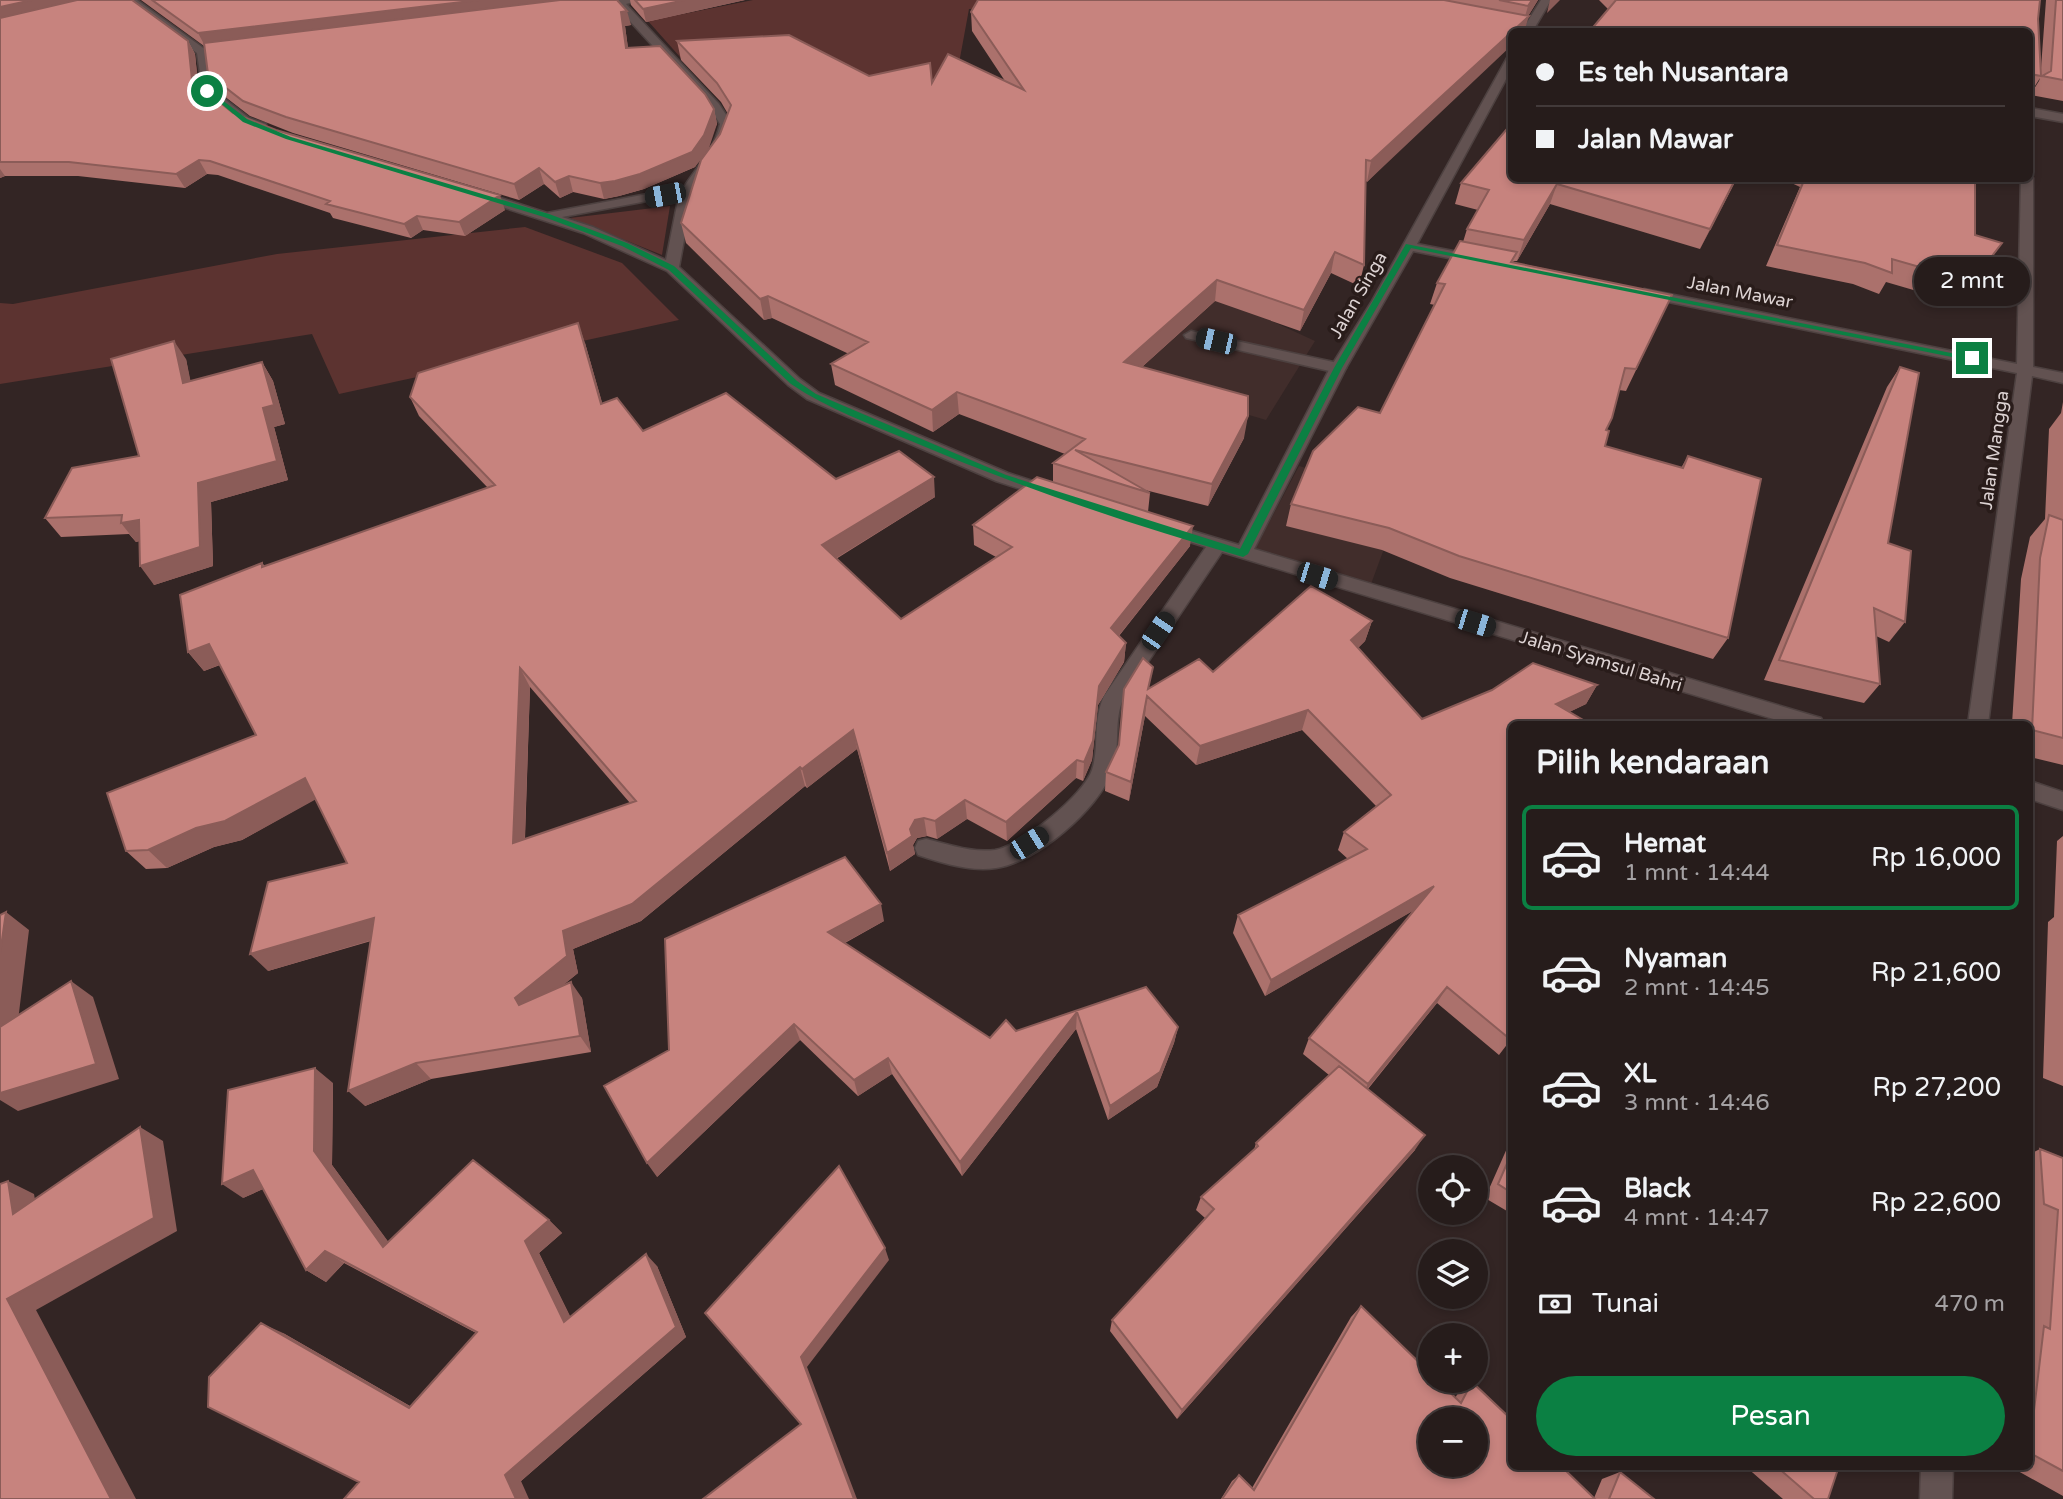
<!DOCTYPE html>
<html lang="id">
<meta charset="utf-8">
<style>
:root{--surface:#261c1b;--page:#322928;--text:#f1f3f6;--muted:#a4a1a3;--line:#423a3a;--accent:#0b8043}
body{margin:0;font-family:"Varela Round",sans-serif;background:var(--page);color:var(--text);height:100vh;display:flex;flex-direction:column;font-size:26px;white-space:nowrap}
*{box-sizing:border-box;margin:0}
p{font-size:23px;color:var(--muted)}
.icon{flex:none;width:38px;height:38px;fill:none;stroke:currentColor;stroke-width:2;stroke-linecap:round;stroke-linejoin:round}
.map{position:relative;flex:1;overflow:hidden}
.panel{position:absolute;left:1508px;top:721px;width:525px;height:749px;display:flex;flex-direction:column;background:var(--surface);border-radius:10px;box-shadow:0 4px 10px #0003,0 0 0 2px var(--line)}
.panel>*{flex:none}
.hud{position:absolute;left:1508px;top:28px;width:525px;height:154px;border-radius:10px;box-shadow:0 4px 10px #0003,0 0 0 2px var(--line);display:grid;align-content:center;height:154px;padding:0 28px;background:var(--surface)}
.controls{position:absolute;left:1418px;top:1155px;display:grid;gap:14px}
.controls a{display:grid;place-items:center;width:70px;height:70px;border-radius:50%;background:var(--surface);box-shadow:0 4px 10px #0003,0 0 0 2px var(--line);font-size:35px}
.end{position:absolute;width:32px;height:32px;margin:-16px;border:9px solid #0b8043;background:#fff;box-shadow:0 0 0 4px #fff}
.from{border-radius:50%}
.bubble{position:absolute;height:49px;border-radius:24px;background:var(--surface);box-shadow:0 4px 10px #0003,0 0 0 2px var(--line);font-size:23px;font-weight:600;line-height:49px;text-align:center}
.car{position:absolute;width:21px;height:42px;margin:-21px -10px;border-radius:9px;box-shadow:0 0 5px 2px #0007;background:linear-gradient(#222 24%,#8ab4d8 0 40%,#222 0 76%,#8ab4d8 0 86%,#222 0)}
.hud b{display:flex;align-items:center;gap:24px;height:66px;font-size:26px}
.hud b+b{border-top:2px solid var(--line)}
.hud i{width:18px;height:18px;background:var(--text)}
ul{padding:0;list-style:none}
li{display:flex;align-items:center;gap:21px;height:105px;margin:0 14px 10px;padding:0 14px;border:4px solid transparent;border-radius:10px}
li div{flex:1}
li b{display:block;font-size:26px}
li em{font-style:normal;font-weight:600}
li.on{border-color:var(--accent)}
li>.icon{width:63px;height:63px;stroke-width:1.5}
h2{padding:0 28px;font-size:32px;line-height:84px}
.pay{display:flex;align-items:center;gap:18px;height:77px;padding:0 28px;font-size:26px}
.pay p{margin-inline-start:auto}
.cta{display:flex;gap:14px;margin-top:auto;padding:14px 28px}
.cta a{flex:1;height:80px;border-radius:42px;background:var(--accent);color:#fff;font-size:28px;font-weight:600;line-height:80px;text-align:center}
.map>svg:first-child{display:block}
</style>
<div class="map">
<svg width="2063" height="1499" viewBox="0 0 2063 1499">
<rect width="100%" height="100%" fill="#332524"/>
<path fill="#412d2b" d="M1185,281L1315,341L1266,420L1110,374Z
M1299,466L1404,495L1371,584L1254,551Z"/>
<path fill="#5c3330" d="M753,0H1073L1063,7L969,9L955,85L697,76L648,21Z
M670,206L662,255L570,218Z
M525,227L622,263L679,320L339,394L312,334L0,384V303L13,304L277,254Z"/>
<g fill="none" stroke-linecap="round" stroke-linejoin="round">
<g stroke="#4d4140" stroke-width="3">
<path id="lane" d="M1191,331L1338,363L1346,368L1338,373L1186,338L1184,335Z"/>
</g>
<g stroke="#4d4140" stroke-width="3">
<path id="street" d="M126,0H137L206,50L213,90L249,118L266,124V130L241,124L203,93L197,53Z
M611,0H641L626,4L719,104L732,124L722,152L692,196L679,267L800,379L819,393L1008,473L1057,489L1060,493L1057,497L1051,499L996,481L807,399L788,385L667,271L583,233L471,197L470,194L476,190L547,213L684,187C698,165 714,150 720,124L710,108L616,6L592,9L587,6ZM679,195L666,260L593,227L562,217Z
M1541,0H1551L1532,32H1521Z
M1512,55V68L1417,244L1479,256L1486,260L1479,264L1413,251L1346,368L1254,549L1814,716L1821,718L1824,724H1790L1222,552L1123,699C1113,723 1121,749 1112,772C1097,810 1037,862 996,868C971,872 942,863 918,855L915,848L918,841L926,839C948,844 971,853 995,850C1021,846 1084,795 1092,770C1100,745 1092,723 1104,696L1206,547L1160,533L1157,529L1166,523L1239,545L1330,368L1372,301L1507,58Z
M2030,175L2033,178V367L2063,373V383L2032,376L1988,724H1968L2017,373L1644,297L1637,293L1644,289L2017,364L2021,178H2030Z
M2030,781L2063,792V810L2030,799Z
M1921,1466H1953L1952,1499H1920Z"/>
</g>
<g stroke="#4d4140" stroke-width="3">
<path id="secondary" d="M1498,20L1548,29L1553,32H1528L1494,25V21Z
M2030,108L2063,114V122L2030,116Z"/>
</g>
<use href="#lane" fill="#625251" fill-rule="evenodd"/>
<use href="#street" fill="#625251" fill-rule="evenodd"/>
<use href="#secondary" fill="#625251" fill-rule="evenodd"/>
</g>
<path fill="#ab716c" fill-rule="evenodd" d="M0,0L188,41L195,54L198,84L233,113L276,130L505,210L465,236L423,230L411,238L333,218L330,213L218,175L207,174L185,188L78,176H5L0,178Z
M141,0H617L631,25L625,26L628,48L714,109L717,124L695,167L644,189L619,196L604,199L573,192L560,198L544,184L519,200L293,133L250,116L215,89L208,74L204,46Z
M630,0H745L646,22L631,5Z
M978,0H1538L1528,16L1367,182L1366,181L1364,265L1359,286L1331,273L1300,331L1215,301L1142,367L1244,438L1208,506L1145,490L1150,493L1148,512L1190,546L1119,636L1126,643L1124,662L1098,705L1092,760L1083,781L1076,778L1007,841L967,819L937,839L927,836L917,838L913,845L915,854L890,871L857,749L807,788L805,786L641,921L573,949L578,973L563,985L582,998L591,1052L431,1079L365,1106L371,941L268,971L347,863L315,799L242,840L214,847L167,868L146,869L126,851L256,735L220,665L204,671L188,652L262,563L265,566L488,488L419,416L410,397L585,343L602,403L643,431L836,479L935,497L836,559L901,619L996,557L974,545L973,525L1053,482V463L1065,454L959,414L933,432L835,385L831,364L849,354L772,318L764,320L686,243L681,223L720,134L728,114L721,102L681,60L677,41L869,76L932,83L1005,81L972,31L971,12ZM530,687L630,803L525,839Z
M1599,0H2040L2038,19L2041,68L2046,0H2063V101L2030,95L2039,81L2040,78L2030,94V32L1608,9Z
M1737,178L1700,249L1550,204L1517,261H1514L1513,262L1672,295L1626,391L1619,390L1606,430L1605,446L1681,468L1688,456L1728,638L1713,659L1450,578L1382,550L1286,526L1291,504L1380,413L1435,305L1430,304L1437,283L1463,242L1467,229L1478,210L1455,204L1461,183Z
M1781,178H1975V235L2002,243L1958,303L1886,282L1879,294L1853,284L1766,266L1800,187Z
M186,359L190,381L262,362L273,381L285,424L274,427L288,480L211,502L213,566L154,585L139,541L136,542L129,534L61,537L45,518L139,456Z
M1900,367L1888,543L1905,622L1889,642L1876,636L1880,684L1864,703L1764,680L1887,387Z
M2063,402V765L2030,757V724H2012L2021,579L2030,537L2045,519L2049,429L2061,413Z
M1372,621L1365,641L1358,648L1422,719L1597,685L1586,704L1569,712L1512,1038L1499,1055L1437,1003L1368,1089L1415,1150L1177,1419L1110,1331L1112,1320L1205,1218L1196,1210L1201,1197L1254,1150L1256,1143L1329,1075L1303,1054L1309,1038L1414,910L1265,996L1233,933L1238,915L1348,859L1338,850L1344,832L1376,806L1302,730L1196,765L1145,716L1129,801L1105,791L1106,772L1150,688L1213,672Z
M2063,836V1086L2043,1078L2048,922L2054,917L2057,841Z
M884,921L845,943L990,1038L1016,1031L1146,987L1178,1027L1174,1043L1157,1087L1108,1120L1076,1029L962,1176L892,1074L858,1096L800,1040L657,1177L669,1050L665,939Z
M333,1083L332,1165L388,1242L549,1220L562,1233L539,1253L570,1317L657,1266L686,1337L521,1481L359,1482L283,1333L410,1406L476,1333L344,1263L326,1282L306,1270L263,1189L243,1198Z
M1512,1137V1214L1485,1198Z
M2040,1149L2063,1158V1496L2009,1466H2030V1154Z
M1361,1306L1455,1398L1460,1390L1472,1382L1594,1498L1602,1479L1620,1472L1654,1499H1221L1232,1481L1239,1475L1252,1488L1351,1317Z
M1745,1466H1839L1828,1499H1783Z"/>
<path fill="#8b5c58" d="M32,0H96L0,22V7Z
M479,0H589L205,46L198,33Z
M685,0H745L646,22L643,9Z
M1532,0H1538L1527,18L1529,16L1524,32H1512L1524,20L1528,6Z
M1550,0H1560L1547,13Z
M627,11L631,25L625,26L630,63L626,48L621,12Z
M1512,32V45L1367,182L1371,161Z
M188,41L195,54L199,93L192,80Z
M714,109L717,124L708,151L695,167L644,189L619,196L604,199L600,183Z
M199,160L207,174L185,188L176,174Z
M539,168L544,184L519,200L514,184Z
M0,169L5,176L0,178Z
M569,176L573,192L560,198L555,182Z
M1736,178H1737L1700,249L1710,229Z
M1557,184L1550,204L1517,261L1524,240Z
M500,195L505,210L465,236L459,222Z
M417,216L423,230L411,238L404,224Z
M2002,243L1988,263L1958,303L1972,282Z
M1335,252L1331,273L1300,331L1304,310Z
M1217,280L1215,301L1123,384L1124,362Z
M768,296L772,318L764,320L760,299Z
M578,323L585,343L608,423L601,404Z
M174,341L186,359L195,402L183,383Z
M262,362L273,381L285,424L274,427L288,480L211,502L213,566L154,585L140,566L198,483L263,408Z
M957,392L959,414L933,432L932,410Z
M1248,416L1244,438L1208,506L1212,484Z
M934,477L935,497L825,565L822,545Z
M139,520L153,538L136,542L121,523Z
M1193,526L1190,546L1109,648L1111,628Z
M1372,621L1365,641L1345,660L1351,640Z
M1126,643L1124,662L1098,705L1092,760L1083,781L1084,762L1099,686Z
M209,644L224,663L204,671L188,652Z
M520,668L530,687L524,861L513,843Z
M1597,685L1586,704L1545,724L1556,704Z
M1147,696L1145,716L1129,801L1131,782Z
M1308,710L1302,730L1196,765L1200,746Z
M853,730L857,749L807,788L802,769Z
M1077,760L1076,778L1007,841L1006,822Z
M800,767L805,786L641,921L573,949L578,973L527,1015L532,1021L515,998L563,931Z
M305,778L320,797L242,840L214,847L167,868L148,850Z
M965,800L967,819L937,839L935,821Z
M924,818L927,836L917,838L913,845L915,854L890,871L887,853L910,829L915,820Z
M1434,886L1425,904L1265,996L1271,980Z
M881,904L884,921L833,949L828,932Z
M6,912L29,930L18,1021L0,1029V954Z
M374,918L389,935L268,971L250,954Z
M71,981L93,997L119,1079L18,1111L0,1100V1093Z
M571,982L582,998L591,1052L580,1036Z
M1447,987L1437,1003L1359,1099L1368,1084Z
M1077,1012L1076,1029L962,1176L960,1162Z
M794,1024L800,1040L657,1177L647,1163Z
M1178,1027L1174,1043L1157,1087L1108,1120L1110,1106Z
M888,1058L892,1074L858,1096L854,1080Z
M416,1063L431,1079L365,1106L348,1091Z
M315,1068L333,1083L332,1165L401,1259L383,1247L314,1151Z
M140,1127L163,1141L177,1231L36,1310L136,1499H111L7,1299Z
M1425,1135L1415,1150L1177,1419L1182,1410Z
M253,1170L274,1184L243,1198L222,1184Z
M8,1181L34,1194L40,1227L13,1214Z
M549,1220L562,1233L539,1253L578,1332L564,1322L525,1241Z
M885,1248L889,1260L807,1367L857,1499H854L801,1357Z
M325,1251L344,1263L326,1282L306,1270Z
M646,1254L657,1266L686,1337L521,1481L529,1499H516L505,1475Z
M261,1323L283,1333L427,1416L409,1408Z"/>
<path fill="#c7837e" stroke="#8b5c58" stroke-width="2" fill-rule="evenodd" d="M0,0H32L0,7Z
M77,0H132L188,41L192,80L233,113L276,130L500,195L459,222L417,216L404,224L326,204L330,201L210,161L199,160L176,174L69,162H0V18Z
M152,0H479L198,33Z
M560,0H617L627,11L621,12L626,48L660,46L705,94L714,109L704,135L692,152L640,174L615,181L600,183L569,176L555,182L539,168L514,184L286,117L243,101L208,74L204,43Z
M635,0H685L643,9Z
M978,0H1444L1529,16L1371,161L1366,160L1364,265L1335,252L1304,310L1217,280L1124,362L1248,396V416L1212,484L1075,450L1150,493L1053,463L1085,439L957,392L932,410L831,364L868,342L768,296L760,299L681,223L701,160L720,134L731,105L717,83L677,41L789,35L869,76L930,63L932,83L948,54L1024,90L971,12Z
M1499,0H1532L1528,6Z
M1616,0H2040L2038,19L2041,76L2030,74V32H1589Z
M2056,0H2063V80L2042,76L2051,71Z
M1512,123V178H1736L1710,229L1557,184L1524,240L1467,229L1489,190L1461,183Z
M1805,178H1975V235L2002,243L1972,282L1892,259V273L1865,263L1777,245Z
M1460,241L1517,252L1511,262L1672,295L1636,369L1625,368L1612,418L1606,430L1609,431L1605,446L1683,468L1688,456L1761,479L1728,638L1459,556L1389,528L1291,504L1313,451L1358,407L1380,413L1445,284L1437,283Z
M578,323L601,404L617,398L643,431L726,393L836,479L899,451L934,477L822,545L901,619L1012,547L973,525L1037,477L1193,526L1111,628L1126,643L1099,686L1093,741L1085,760L1084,762L1077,760L1006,822L965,800L935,821L924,818L915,820L910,829L912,836L887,853L853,730L802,769L800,767L632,904L563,931L567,956L515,998L519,1005L571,982L580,1036L416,1063L348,1091L374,918L250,954L268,882L347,863L305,778L225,821L196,828L148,850L126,851L107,793L256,735L209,644L188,652L180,595L262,563V567L495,485L410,397L418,373ZM520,668L636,801L513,843Z
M174,341L183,383L262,362L274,405L263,408L277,461L198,483L200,547L140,566L139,520L121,523L122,515L45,518L72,468L139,456L111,359Z
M1900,367L1919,373L1888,543L1911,551L1905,622L1874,608L1880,684L1779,660Z
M2049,515L2063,520V738L2032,730L2040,558Z
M1311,586L1372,621L1351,640L1422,719L1492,690L1533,663L1597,685L1556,704L1590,724H1512V1038L1511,1040L1447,987L1368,1084L1309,1038L1434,886L1271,980L1238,915L1367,849L1344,832L1391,795L1308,710L1200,746L1147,696L1131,782L1106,772L1119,745L1124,689L1143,658L1153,667L1148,689L1199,659L1213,672Z
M845,857L881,904L828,932L990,1038L1006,1020L1016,1031L1146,987L1178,1027L1160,1072L1110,1106L1077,1012L960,1162L888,1058L854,1080L794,1024L647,1163L604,1086L669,1050L665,939Z
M6,912L0,954V915Z
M71,981L96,1064L0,1093V1027Z
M1339,1066L1425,1135L1182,1410L1112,1320L1214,1209L1201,1197L1258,1146L1256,1143Z
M315,1068L314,1151L383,1247L473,1160L549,1220L525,1241L564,1322L646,1254L676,1327L505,1475L516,1499H344L359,1482L208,1407L209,1377L261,1323L409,1408L477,1332L325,1251L306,1270L253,1170L222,1184L228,1090Z
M140,1127L154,1218L7,1299L111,1499H0V1184L8,1181L13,1214Z
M2040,1149L2063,1158V1471L2030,1453V1444L2044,1326L2050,1329L2058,1210L2044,1204Z
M1512,1152V1193L1498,1184Z
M839,1166L885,1248L801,1357L854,1499H703L801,1424L705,1313Z
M1361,1306L1430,1373V1381H1438L1461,1403L1472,1382L1512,1420V1466H1561L1595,1499H1222L1239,1475L1254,1490ZM1430,1419H1475V1465H1430Z
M1776,1466H1839L1828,1499H1814Z
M1620,1472L1654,1499H1609Z"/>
<path fill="#0b8043" d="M205,90H209L247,119L291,137L549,214L627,243L674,266L797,381L816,394L1006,475L1240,549L1334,368L1406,244L1976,358L1972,361L1411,248L1342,368L1248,554L1243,557C1130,524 1019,487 911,441C870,424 828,409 791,384L669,270L622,246L544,217L286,139L243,122Z"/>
<g text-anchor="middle" stroke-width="7" stroke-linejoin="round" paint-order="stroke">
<g font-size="18" fill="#ddd3d3" stroke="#291c1a">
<text transform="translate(1740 292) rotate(11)" y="6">Jalan Mawar</text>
<text transform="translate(1358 295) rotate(-60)" y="6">Jalan Singa</text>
<text transform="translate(1994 450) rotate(-82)" y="6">Jalan Mangga</text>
<text transform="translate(1601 661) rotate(17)" y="6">Jalan Syamsul Bahri</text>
</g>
</g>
</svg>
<div class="controls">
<a><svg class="icon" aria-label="locate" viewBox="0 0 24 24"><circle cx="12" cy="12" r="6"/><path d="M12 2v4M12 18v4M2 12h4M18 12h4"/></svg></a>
<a><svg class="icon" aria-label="layers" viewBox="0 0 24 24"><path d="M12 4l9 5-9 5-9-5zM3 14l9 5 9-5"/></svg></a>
<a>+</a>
<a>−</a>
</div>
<i class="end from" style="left:207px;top:91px"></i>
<i class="end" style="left:1972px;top:358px"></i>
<div class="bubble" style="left:1914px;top:257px;width:116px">2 mnt</div>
<i class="car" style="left:665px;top:195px;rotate:259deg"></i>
<i class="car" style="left:1216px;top:341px;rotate:283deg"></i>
<i class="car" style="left:1317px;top:576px;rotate:107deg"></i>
<i class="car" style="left:1475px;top:623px;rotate:107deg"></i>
<i class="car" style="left:1158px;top:631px;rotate:34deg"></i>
<i class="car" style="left:1029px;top:843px;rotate:58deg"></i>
<div class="hud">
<b><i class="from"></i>Es teh Nusantara</b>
<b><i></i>Jalan Mawar</b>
</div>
<section class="panel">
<h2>Pilih kendaraan</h2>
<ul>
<li class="on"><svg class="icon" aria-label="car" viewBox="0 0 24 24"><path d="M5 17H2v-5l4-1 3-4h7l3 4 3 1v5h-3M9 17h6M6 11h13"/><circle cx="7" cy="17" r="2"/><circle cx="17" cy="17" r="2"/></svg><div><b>Hemat</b><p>1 mnt · 14:44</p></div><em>Rp 16,000</em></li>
<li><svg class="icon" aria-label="car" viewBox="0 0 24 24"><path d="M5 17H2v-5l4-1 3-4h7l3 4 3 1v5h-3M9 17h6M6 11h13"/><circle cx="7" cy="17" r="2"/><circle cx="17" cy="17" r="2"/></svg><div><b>Nyaman</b><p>2 mnt · 14:45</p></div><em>Rp 21,600</em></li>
<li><svg class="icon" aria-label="car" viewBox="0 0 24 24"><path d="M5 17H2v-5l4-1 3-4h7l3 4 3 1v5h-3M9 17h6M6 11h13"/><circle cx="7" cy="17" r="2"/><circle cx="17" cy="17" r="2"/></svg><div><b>XL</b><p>3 mnt · 14:46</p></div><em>Rp 27,200</em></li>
<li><svg class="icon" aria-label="car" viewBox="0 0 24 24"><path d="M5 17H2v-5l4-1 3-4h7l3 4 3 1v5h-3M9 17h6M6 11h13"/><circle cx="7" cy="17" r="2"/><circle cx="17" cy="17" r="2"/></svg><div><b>Black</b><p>4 mnt · 14:47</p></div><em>Rp 22,600</em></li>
</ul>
<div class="pay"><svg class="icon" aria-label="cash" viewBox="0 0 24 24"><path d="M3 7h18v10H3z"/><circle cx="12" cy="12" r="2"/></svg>Tunai<p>470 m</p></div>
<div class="cta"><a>Pesan</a></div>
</section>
</div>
